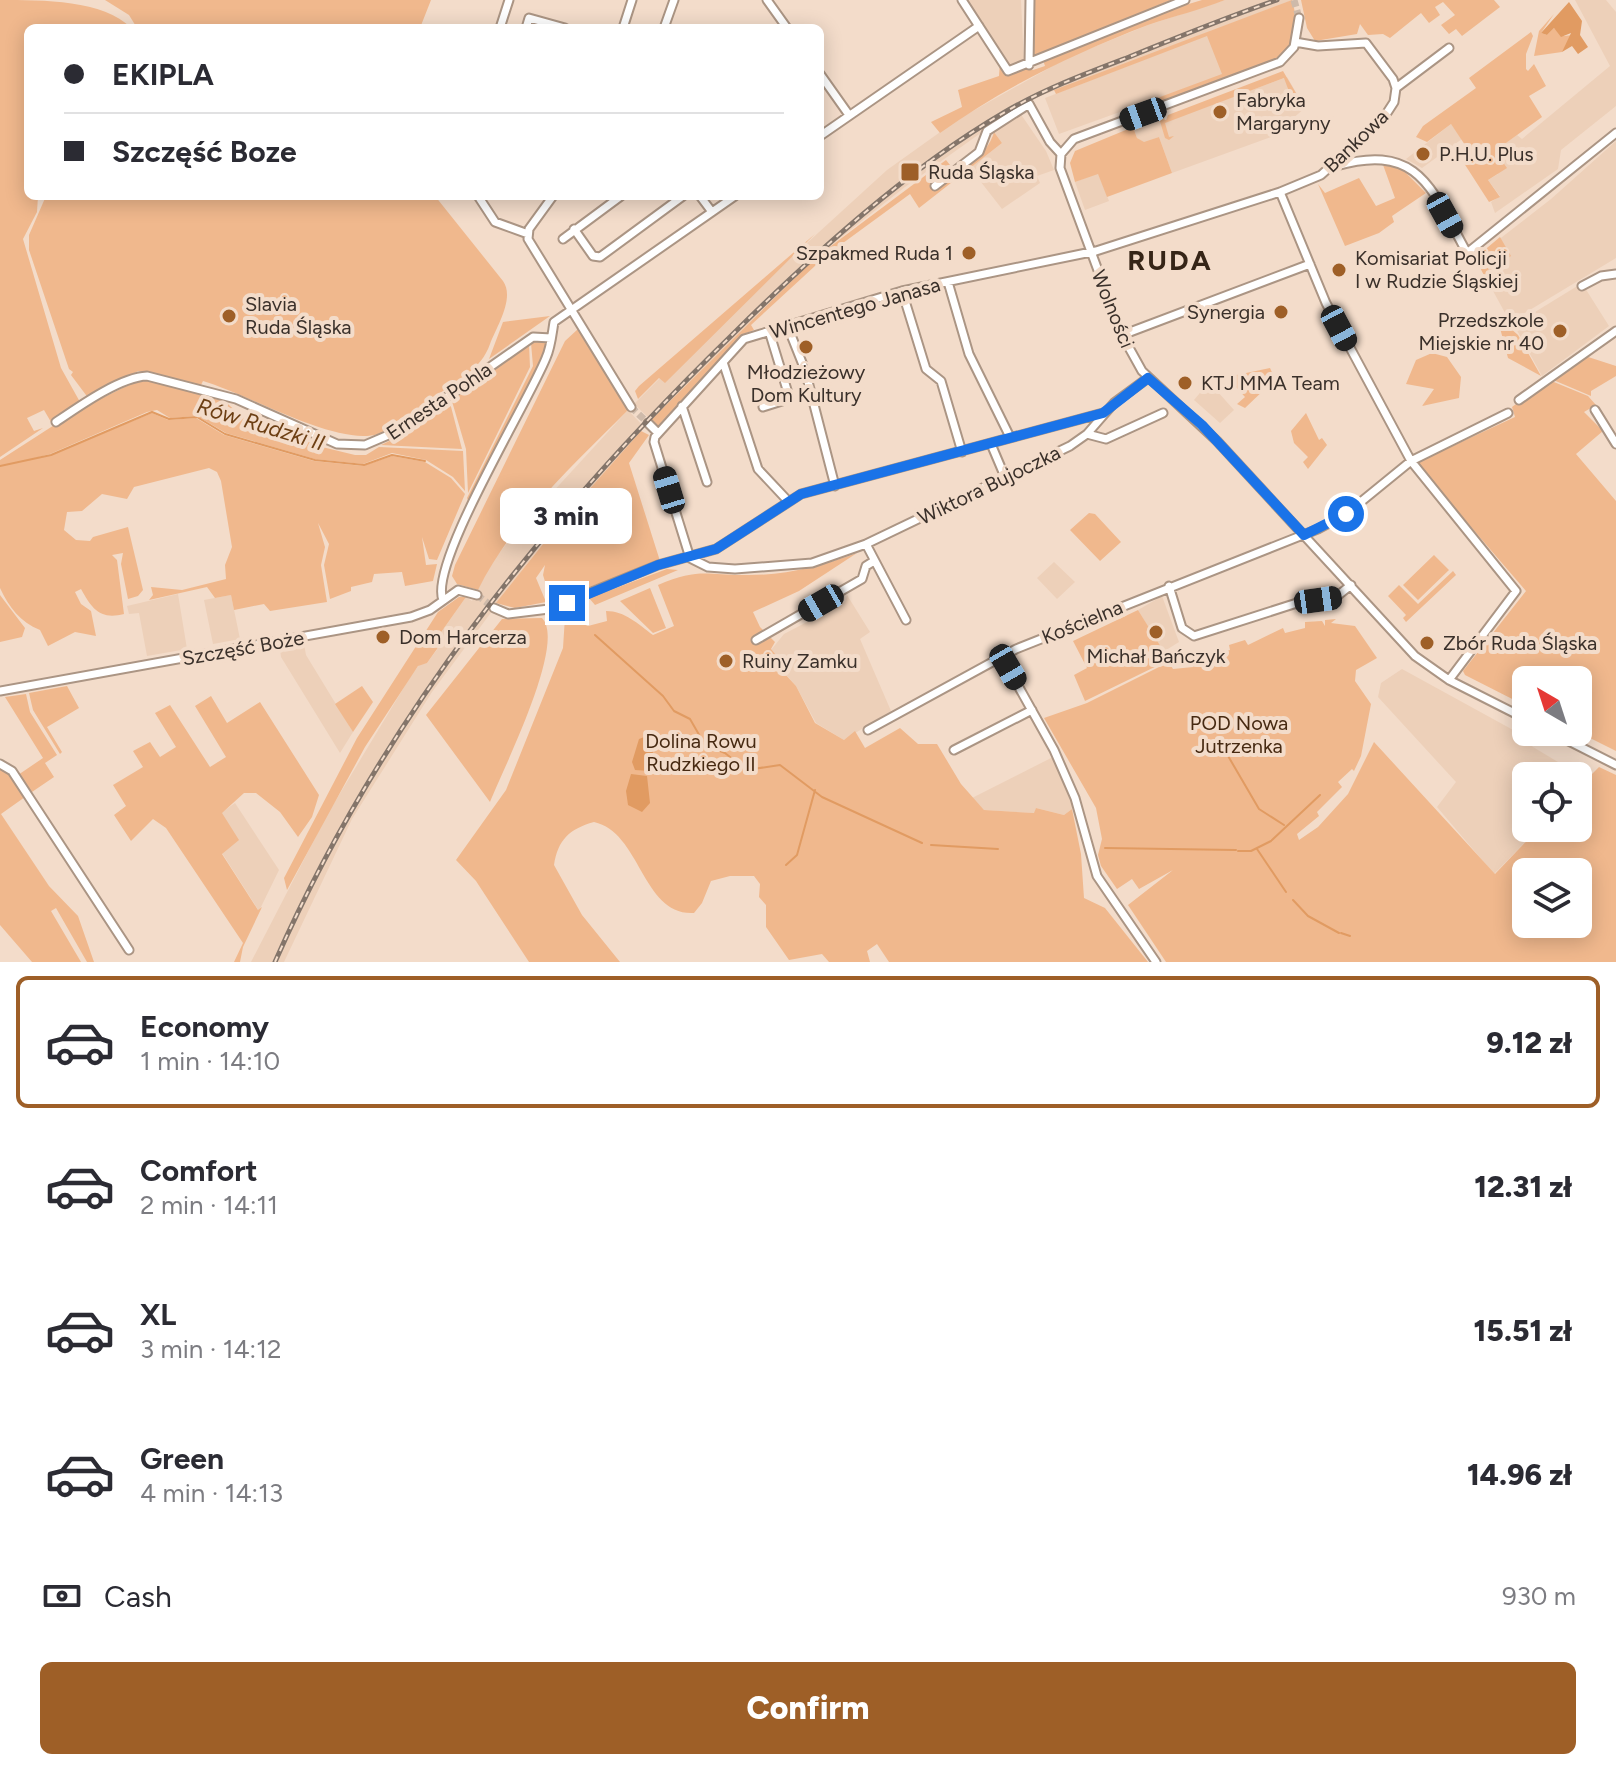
<!DOCTYPE html>
<meta charset="utf-8">
<style>
:root{--surface:#fff;--page:#f2f2f3;--text:#2b2b33;--muted:#7c7c81;--line:#e1e1e2;--accent:#9e5f27}
body{margin:0;font-family:Figtree,sans-serif;background:var(--page);color:var(--text);height:100vh;display:flex;flex-direction:column;font-size:30px;white-space:nowrap}
*{box-sizing:border-box;margin:0}
p{font-size:26px;color:var(--muted)}
.icon{flex:none;width:44px;height:44px;fill:none;stroke:currentColor;stroke-width:2;stroke-linecap:round;stroke-linejoin:round}
.map{position:relative;height:962px;overflow:hidden}
.side{display:flex;flex-direction:column;background:var(--surface);flex:1}
.side>*{flex:none}
.banner{position:absolute;left:24px;top:24px;width:800px;height:176px;border-radius:12px;box-shadow:0 4px 20px #0003;display:grid;align-content:center;height:176px;padding:0 40px;background:var(--surface)}
.needle{width:52px;rotate:321deg}
.fabs{position:absolute;left:1512px;top:666px;display:grid;gap:16px}
.fabs a{display:grid;place-items:center;width:80px;height:80px;border-radius:12px;background:var(--surface);box-shadow:0 4px 20px #0003;font-size:40px}
.end{position:absolute;width:36px;height:36px;margin:-18px;border:10px solid #1a73e8;background:#fff;box-shadow:0 0 0 4px #fff}
.from{border-radius:50%}
.bubble{position:absolute;height:56px;border-radius:12px;background:var(--surface);box-shadow:0 4px 20px #0003;font-size:26px;font-weight:800;line-height:56px;text-align:center}
.car{position:absolute;width:24px;height:48px;margin:-24px -12px;border-radius:10px;box-shadow:0 0 6px 2px #0007;background:linear-gradient(#222 24%,#8ab4d8 0 40%,#222 0 76%,#8ab4d8 0 86%,#222 0)}
.banner b{display:flex;align-items:center;gap:28px;height:76px;font-size:30px}
.banner b+b{border-top:2px solid var(--line)}
.banner i{width:20px;height:20px;background:var(--text)}
ul{padding:14px 0 0;list-style:none}
li{display:flex;align-items:center;gap:24px;height:132px;margin:0 16px 12px;padding:0 24px;border:4px solid transparent;border-radius:12px}
li div{flex:1}
li b{display:block;font-size:30px}
li em{font-style:normal;font-weight:800}
li.selected{border-color:var(--accent)}
li>.icon{width:72px;height:72px;stroke-width:1.5}
.pay{display:flex;align-items:center;gap:20px;height:88px;padding:0 40px;font-size:30px}
.pay p{margin-inline-start:auto}
.primary-button{display:flex;gap:16px;margin-top:auto;padding:16px 40px}
.primary-button a{flex:1;height:92px;border-radius:12px;background:var(--accent);color:#fff;font-size:32px;font-weight:800;line-height:92px;text-align:center}
.map>svg:first-child{display:block}
</style>
<div class="map">
<svg width="1616" height="962" viewBox="0 0 1616 962">
<rect width="100%" height="100%" fill="#f3dcca"/>
<path fill="#edd0b9" d="M967,0H1021L1024,65L1006,67Z
M1225,0H1293L1040,96L1013,110L905,187L815,258L651,420L634,404L660,378L665,382L772,275L887,170L957,120L1067,58L1148,25Z
M1575,0H1606L1616,12V106L1561,150L1558,169L1495,213L1491,202L1500,196L1488,180L1498,174L1495,151L1517,135L1522,139L1610,66Z
M1218,31L1233,71L1059,134L1045,98Z
M1287,77L1305,108L1271,137L1172,173L1159,137L1144,143L1137,138L1133,127L1164,117L1165,122Z
M1020,113L1046,151L1054,170L1037,176L1040,183L1002,209L970,168L1002,143L994,132Z
M1451,124L1462,139L1422,168L1406,159Z
M1616,141V258L1510,322L1475,258L1551,199Z
M1098,173L1109,201L1085,210L1075,182Z
M1579,285L1585,288L1609,326L1542,376L1514,325Z
M1209,382L1234,410L1220,423L1194,400Z
M628,410L644,427L536,552L432,692L352,819L284,962H251L327,815L412,674L420,664L427,663L442,643L437,638L466,597L472,601L491,563L516,532Z
M1054,562L1075,582L1057,599L1037,578Z
M178,594L187,649L147,656L139,613L129,614L127,606Z
M231,595L240,639L213,644L204,600Z
M847,595L870,632L860,639L891,711L844,740L816,723L796,686L772,659L771,650L784,634L845,602Z
M1162,596L1179,642L1163,652L1138,610Z
M304,644L306,655L353,732L340,753L281,657L280,649Z
M1402,669L1515,731L1533,747L1568,768L1585,769L1592,774L1578,788V776H1526V828H1539L1494,874L1437,807L1456,782L1378,697L1381,683Z
M1053,757L1072,801V809L1064,815L1036,808L1035,813L984,810L972,798Z
M235,803L279,870L259,911L222,853L221,813Z"/>
<path fill="#f0b88d" fill-rule="evenodd" d="M0,0C43,0 104,0 131,28H28V196H38L37,212L23,239L61,368L80,402L51,422L44,410L27,418L34,431L43,428L0,457Z
M105,0H431L420,28H137L129,15Z
M1031,0H1171L1032,59Z
M1202,0H1225C1200,10 1174,16 1148,25C1075,53 1004,87 940,133L931,122L962,107L958,90L999,76L1000,62L1005,72L1026,67L1033,70L1045,66L1043,60L1159,13Z
M1292,0C1297,16 1298,38 1285,52C1269,70 1196,91 1170,100L1154,102L1152,100L1222,74L1207,36L1056,94L1054,90Z
M1301,0H1494L1500,7L1462,36L1456,29L1449,34L1441,25L1455,15L1443,2L1435,7L1440,15L1429,23L1421,13L1390,38L1383,34L1368,35L1360,24L1357,34L1315,41L1307,28Z
M1554,14L1541,33L1547,35L1554,28L1564,36L1573,35L1562,52L1534,56L1539,31Z
M1531,32L1533,36L1526,54V69L1528,71L1534,64L1546,86L1529,96L1542,117L1495,151L1507,168L1488,180L1500,197L1489,202L1460,157L1469,151L1451,124L1427,142L1416,137L1423,126L1476,88L1469,78Z
M1283,71L1303,105H1294L1284,78L1165,123L1169,137L1174,136L1169,140L1165,138L1159,118L1166,120L1168,115Z
M1133,127L1137,138L1144,142L1159,137L1172,173L1107,197L1098,174L1075,182L1070,163L1075,151Z
M994,132L1002,143L919,208L910,194L828,254L751,325L754,330L741,335L658,426L651,420L815,258L946,160L950,165L930,179L935,187C957,173 987,158 994,132Z
M1382,162L1400,167L1426,193L1392,216L1394,222L1379,233L1345,246L1318,184L1325,193L1359,178L1376,206L1395,198Z
M46,196H435L503,281C515,298 497,326 490,344C481,370 457,381 434,397C417,410 398,427 378,434C337,447 248,394 203,381L201,385L138,371L89,399L71,375L73,372L69,369L29,250V235Z
M815,234L665,383L659,378L638,399L635,391L639,386Z
M1500,237L1511,256L1494,268L1490,263L1487,266L1492,278L1487,281L1475,258Z
M550,316L489,359L503,322Z
M1509,327L1518,335L1541,376L1508,358L1500,328Z
M578,329L628,410C574,464 511,522 478,590L457,584L452,576L455,565L565,341Z
M541,339L547,344L545,354L469,503L467,498L533,366L531,343Z
M529,344L530,367L468,493L466,449L451,398Z
M1432,353L1447,357L1461,377L1459,398L1422,406L1434,389L1406,384L1416,360Z
M1582,355L1616,366V376L1591,391V396L1551,379Z
M1270,368L1276,381L1272,387L1266,388L1245,408L1237,404L1245,397L1227,377Z
M143,378L219,396L240,415L322,447L355,455H366L379,447L463,451L465,491L453,477L426,460L392,453L363,464L315,459L226,433L197,416L170,418L157,410L147,412L50,454L24,461L51,455L152,413L168,420L196,418L224,435L314,461L363,466L392,456L425,462L451,478L465,494L437,560L429,559L422,537L426,565L437,564L433,581L405,586L402,572L374,574L372,582L351,587V591L330,599L324,565L329,544L318,523L325,547L321,565L327,602L270,611L264,604L234,610L231,595L215,598L207,587L149,600L153,595L151,587L182,590L226,579L225,565L232,547L221,481L217,472L209,468L134,487L127,499L102,494L82,511L67,512L64,530L76,540L90,541L93,537L128,527L143,590L138,596L128,599L121,564L123,553L112,555L117,560L124,614C100,620 92,609 81,589L75,592L81,604L91,611L96,636L75,632L48,646L40,630C20,622 9,607 0,588V460L76,411Z
M1549,380L1588,396L1596,405L1584,412L1603,431L1576,454L1616,501V751L1578,732V680H1526V706L1465,675L1463,671L1526,591L1416,463L1515,417L1512,407Z
M449,399L462,449L381,445L402,435Z
M1306,413L1319,440L1322,438L1327,445L1308,469L1303,462L1308,457L1294,443L1291,431Z
M641,431L649,435L629,463L660,561L551,601L543,575L545,565L536,578L546,602L515,608L496,603L563,519Z
M1089,513L1095,514L1121,542L1100,561L1070,530Z
M857,553L799,591L753,612L760,627L775,642L771,649L776,655L772,660L796,686L815,723L844,740L855,731L865,748L900,728L918,744H937L961,784L984,810L1034,813L1036,808L1064,815L1072,809L1081,854L1084,898L1105,908L1148,962H889L877,944L867,951L870,962H829L822,954L789,960L766,927V905L759,897L760,884L754,876H730L711,881L702,903L694,913C642,916 641,832 594,822C569,829 558,840 554,865L582,915L620,962H529L476,881L456,860L506,790L563,648L565,617L588,626L607,621L606,611C625,611 638,624 653,635L674,626L658,585C700,567 708,576 749,575C787,575 821,566 857,553Z
M1434,555L1449,570L1418,600L1403,585Z
M667,569L678,570L595,605L589,598Z
M1453,571L1456,575L1406,622L1403,618L1406,615L1388,596L1399,585L1418,604Z
M650,588L666,628L653,633L620,601Z
M0,595L25,628L22,637L0,642Z
M459,597H466L437,638L442,642L427,663L418,666L365,747L287,890L284,878L357,738L438,612Z
M1138,610L1169,660L1085,701L1074,675L1087,668L1073,641Z
M542,618C567,643 503,769 490,802L426,715L502,619Z
M1336,619L1331,623L1355,626L1377,658L1356,670L1355,681L1371,704L1361,756L1354,771L1352,769L1338,782L1342,787L1317,812L1319,816L1297,834L1299,840L1318,827L1348,794L1374,742L1495,874L1539,828H1578V788L1599,767L1616,775V962H1166L1128,905L1173,870L1139,889L1132,879L1117,889L1101,866L1098,855L1102,839L1096,808L1044,718L1087,703L1169,662L1173,669L1193,667L1192,661L1230,650L1229,645L1245,640L1248,645L1283,628L1285,633L1305,628V622L1322,621L1325,626V620ZM1526,872H1578V924H1526Z
M67,686L79,708L47,727L62,752L60,754L33,710L29,693Z
M362,686L373,702L353,732L335,704Z
M26,694L30,712L57,755L45,763L54,777L29,794L18,775L43,758L5,697Z
M211,696L227,723L260,702L319,795L312,817L298,837L280,812L256,793H244L222,813L239,840L222,854L258,910L262,907L243,947L240,962H234L243,943L166,828L153,819L131,841L114,815L126,806L113,785L143,767L133,751L150,742L160,757L176,747L155,713L170,705L210,767L226,757L195,706Z
M0,768L9,774L25,797L1,814L49,886L78,916L94,962H87L56,908L51,911L81,962H32L0,925Z"/>
<path fill="#e19b62" d="M1569,2L1582,21L1580,35L1588,47L1578,54L1572,46L1562,52L1571,33L1561,37L1554,28L1547,35L1541,33Z
M652,734L656,737L649,771L635,770L632,762L639,739Z
M631,774L647,776L650,803L642,812L628,805L626,791Z"/>
<g fill="none" stroke-linecap="round" stroke-linejoin="round">
<path stroke="#e19b62" stroke-width="2" d="M0,466L51,455L152,412L169,419L197,417L225,434L315,460L364,465L392,455L425,461
M595,635L663,696L674,711L690,719L705,745L725,753L740,765L753,769L780,765L822,797L922,843
M1224,749L1259,809L1284,825
M1272,840L1320,795
M931,845L998,849
M1105,848L1236,850
M1257,849L1286,892
M1238,851H1251L1271,841
M786,865L797,855L815,790
M1293,900L1308,916L1339,933
M1341,933L1350,936"/>
<path stroke="#cebaaa" stroke-width="7" stroke-dasharray="7 3.5" stroke-linecap="butt" d="M1294,0L1299,18
M631,407L648,423
M477,595L494,608"/>
<g stroke="#ab9584" stroke-width="11">
<path id="minor" d="M767,0L787,28
M962,0L1008,71L1185,0
M1299,18L1294,47L1280,62L1074,139L1061,154L1060,168L1122,335L1142,371L1217,441L1415,656L1449,680L1526,719
M500,28L509,0
M526,28L529,18L565,28
M623,28L632,0
M664,28L674,0
M1029,65L1030,0
M820,74L849,115
M1396,88L1449,48
M820,136L979,26
M1336,166C1420,142 1432,190 1467,253L1616,133
M935,186L979,152L987,131L1029,104L1050,142L1061,154
M1280,192L1326,303L1411,461L1516,591L1449,680
M478,196L495,222L528,234
M553,196L529,229L528,239L631,407
M700,196L712,212
M574,229L593,256L600,257L683,196
M563,239L621,196
M948,282L969,354L1010,437
M1582,286L1601,276L1616,274
M902,291L926,369L941,381L962,452
M787,325L805,370L835,486
M1122,335L1310,264
M723,362L758,469L788,501
M1519,400L1616,331
M682,406L707,482
M763,407L782,401L788,393L769,331
M1595,410L1616,444
M56,422C78,407 120,377 147,376L236,399L337,444L365,445L400,430L533,337L551,338
M648,423L657,432
M1087,434L1106,439L1163,413
M991,444L1005,477
M866,544L906,620
M690,558L654,442L655,437L744,339L902,291L1096,251L1280,192L1321,175L1383,119L1394,102L1396,88L1393,79L1366,43L1318,46L1295,42
M690,558L708,567L735,569L812,563L866,544L1070,446L1087,434L1114,403L1148,378
M1169,586L1182,628L1194,636L1300,602L1336,597L1351,585
M443,600C428,565 529,401 546,358C551,347 552,334 554,322L735,196
M494,608L508,614L549,609L658,565L716,549L801,494L1103,413
M756,640L862,579L866,566L874,561
M1002,657L1054,750L1075,798L1097,876L1156,962
M0,691L411,617L430,610L458,590L477,595
M868,730L1016,649L1318,529L1346,514L1411,461L1508,413
M1551,732L1616,765
M954,750L1032,710
M0,764L12,771L129,950"/>
</g>
<use href="#minor" stroke="#fff" stroke-width="7"/>
<g stroke="#84756a" stroke-width="5">
<path id="rail" d="M275,962C381,721 545,517 733,334C813,255 907,169 1005,112C1044,89 1087,73 1129,57C1178,37 1227,17 1277,0"/>
</g>
<use href="#rail" stroke="#f3dcca" stroke-width="2" stroke-dasharray="6" stroke-linecap="butt"/>
</g>
<g fill="none" stroke-linecap="round" stroke-linejoin="round">
<path stroke="#1a73e8" stroke-width="10" d="M567,603L658,565L716,549L801,494L1103,413L1148,378L1202,425L1304,535L1346,514"/>
</g>
<g fill="#9e5f27" stroke="#f3dcca" stroke-width="3">
<circle cx="1220" cy="112" r="8"/>
<circle cx="1423" cy="154" r="8"/>
<rect x="900" y="162" width="20" height="20" rx="4"/>
<circle cx="969" cy="253" r="8"/>
<circle cx="1339" cy="270" r="8"/>
<circle cx="1281" cy="312" r="8"/>
<circle cx="229" cy="316" r="8"/>
<circle cx="1560" cy="331" r="8"/>
<circle cx="806" cy="347" r="8"/>
<circle cx="1185" cy="383" r="8"/>
<circle cx="1156" cy="632" r="8"/>
<circle cx="383" cy="637" r="8"/>
<circle cx="1427" cy="643" r="8"/>
<circle cx="726" cy="661" r="8"/>
</g>
<g text-anchor="middle" stroke-width="8" stroke-linejoin="round" paint-order="stroke">
<g font-size="20" fill="#3a302a" stroke="#f3dcca" text-anchor="start">
<text x="1236" y="107">Fabryka<tspan x="1236" dy="23">Margaryny</tspan></text>
<text x="1439" y="161">P.H.U. Plus</text>
<text x="928" y="179">Ruda Śląska</text>
<text x="953" y="260" text-anchor="end">Szpakmed Ruda 1</text>
<text x="1355" y="265">Komisariat Policji<tspan x="1355" dy="23">I w Rudzie Śląskiej</tspan></text>
<text x="245" y="311">Slavia<tspan x="245" dy="23">Ruda Śląska</tspan></text>
<text x="1265" y="319" text-anchor="end">Synergia</text>
<text x="1544" y="327" text-anchor="end">Przedszkole<tspan x="1544" dy="23">Miejskie nr 40</tspan></text>
<text x="806" y="379" text-anchor="middle">Młodzieżowy<tspan x="806" dy="23">Dom Kultury</tspan></text>
<text x="1201" y="390">KTJ MMA Team</text>
<text x="399" y="644">Dom Harcerza</text>
<text x="1443" y="650">Zbór Ruda Śląska</text>
<text x="1156" y="663" text-anchor="middle">Michał Bańczyk</text>
<text x="742" y="668">Ruiny Zamku</text>
</g>
<g font-size="20" fill="#3a302a" stroke="#f3dcca">
<text transform="translate(1356 141) rotate(-44)" y="7">Bankowa</text>
<text transform="translate(855 308) rotate(-16)" y="7">Wincentego Janasa</text>
<text transform="translate(1113 309) rotate(68)" y="7">Wolności</text>
<text transform="translate(439 401) rotate(-34)" y="7">Ernesta Pohla</text>
<text transform="translate(989 485) rotate(-26)" y="7">Wiktora Bujoczka</text>
<text transform="translate(1082 622) rotate(-22)" y="7">Kościelna</text>
<text transform="translate(243 648) rotate(-10)" y="7">Szczęść Boże</text>
</g>
<g font-size="20" fill="#472a12" stroke="#f3dcca">
<text x="1239" y="730">POD Nowa<tspan x="1239" dy="23">Jutrzenka</tspan></text>
<text x="701" y="748">Dolina Rowu<tspan x="701" dy="23">Rudzkiego II</tspan></text>
</g>
<g font-size="22" font-style="italic" fill="#6d3f14" stroke="#f3dcca">
<text transform="translate(261 424) rotate(17)" y="8">Rów Rudzki II</text>
</g>
<g font-size="28" font-weight="bold" letter-spacing="2" fill="#362517" stroke="#f3dcca">
<text x="1170" y="270">RUDA</text>
</g>
</g>
</svg>
<div class="fabs">
<a><svg class="needle" viewBox="-14 -14 28 28"><path d="M0-13l5 13h-10z" fill="#e53935"/><path d="M0 13l5-13h-10z" fill="#7c7c81"/></svg></a>
<a><svg class="icon" aria-label="locate" viewBox="0 0 24 24"><circle cx="12" cy="12" r="6"/><path d="M12 2v4M12 18v4M2 12h4M18 12h4"/></svg></a>
<a><svg class="icon" aria-label="layers" viewBox="0 0 24 24"><path d="M12 4l9 5-9 5-9-5zM3 14l9 5 9-5"/></svg></a>
</div>
<i class="end from" style="left:1346px;top:514px"></i>
<i class="end" style="left:567px;top:603px"></i>
<div class="bubble" style="left:500px;top:488px;width:132px">3 min</div>
<i class="car" style="left:1143px;top:114px;rotate:250deg"></i>
<i class="car" style="left:1445px;top:215px;rotate:151deg"></i>
<i class="car" style="left:1339px;top:328px;rotate:152deg"></i>
<i class="car" style="left:669px;top:490px;rotate:343deg"></i>
<i class="car" style="left:1318px;top:600px;rotate:82deg"></i>
<i class="car" style="left:821px;top:603px;rotate:240deg"></i>
<i class="car" style="left:1008px;top:667px;rotate:150deg"></i>
<div class="banner">
<b><i class="from"></i>EKIPLA</b>
<b><i></i>Szczęść Boze</b>
</div>
</div>
<section class="side">
<ul>
<li class="selected"><svg class="icon" aria-label="car" viewBox="0 0 24 24"><path d="M5 17H2v-5l4-1 3-4h7l3 4 3 1v5h-3M9 17h6M6 11h13"/><circle cx="7" cy="17" r="2"/><circle cx="17" cy="17" r="2"/></svg><div><b>Economy</b><p>1 min · 14:10</p></div><em>9.12 zł</em></li>
<li><svg class="icon" aria-label="car" viewBox="0 0 24 24"><path d="M5 17H2v-5l4-1 3-4h7l3 4 3 1v5h-3M9 17h6M6 11h13"/><circle cx="7" cy="17" r="2"/><circle cx="17" cy="17" r="2"/></svg><div><b>Comfort</b><p>2 min · 14:11</p></div><em>12.31 zł</em></li>
<li><svg class="icon" aria-label="car" viewBox="0 0 24 24"><path d="M5 17H2v-5l4-1 3-4h7l3 4 3 1v5h-3M9 17h6M6 11h13"/><circle cx="7" cy="17" r="2"/><circle cx="17" cy="17" r="2"/></svg><div><b>XL</b><p>3 min · 14:12</p></div><em>15.51 zł</em></li>
<li><svg class="icon" aria-label="car" viewBox="0 0 24 24"><path d="M5 17H2v-5l4-1 3-4h7l3 4 3 1v5h-3M9 17h6M6 11h13"/><circle cx="7" cy="17" r="2"/><circle cx="17" cy="17" r="2"/></svg><div><b>Green</b><p>4 min · 14:13</p></div><em>14.96 zł</em></li>
</ul>
<div class="pay"><svg class="icon" aria-label="cash" viewBox="0 0 24 24"><path d="M3 7h18v10H3z"/><circle cx="12" cy="12" r="2"/></svg>Cash<p>930 m</p></div>
<div class="primary-button"><a>Confirm</a></div>
</section>
